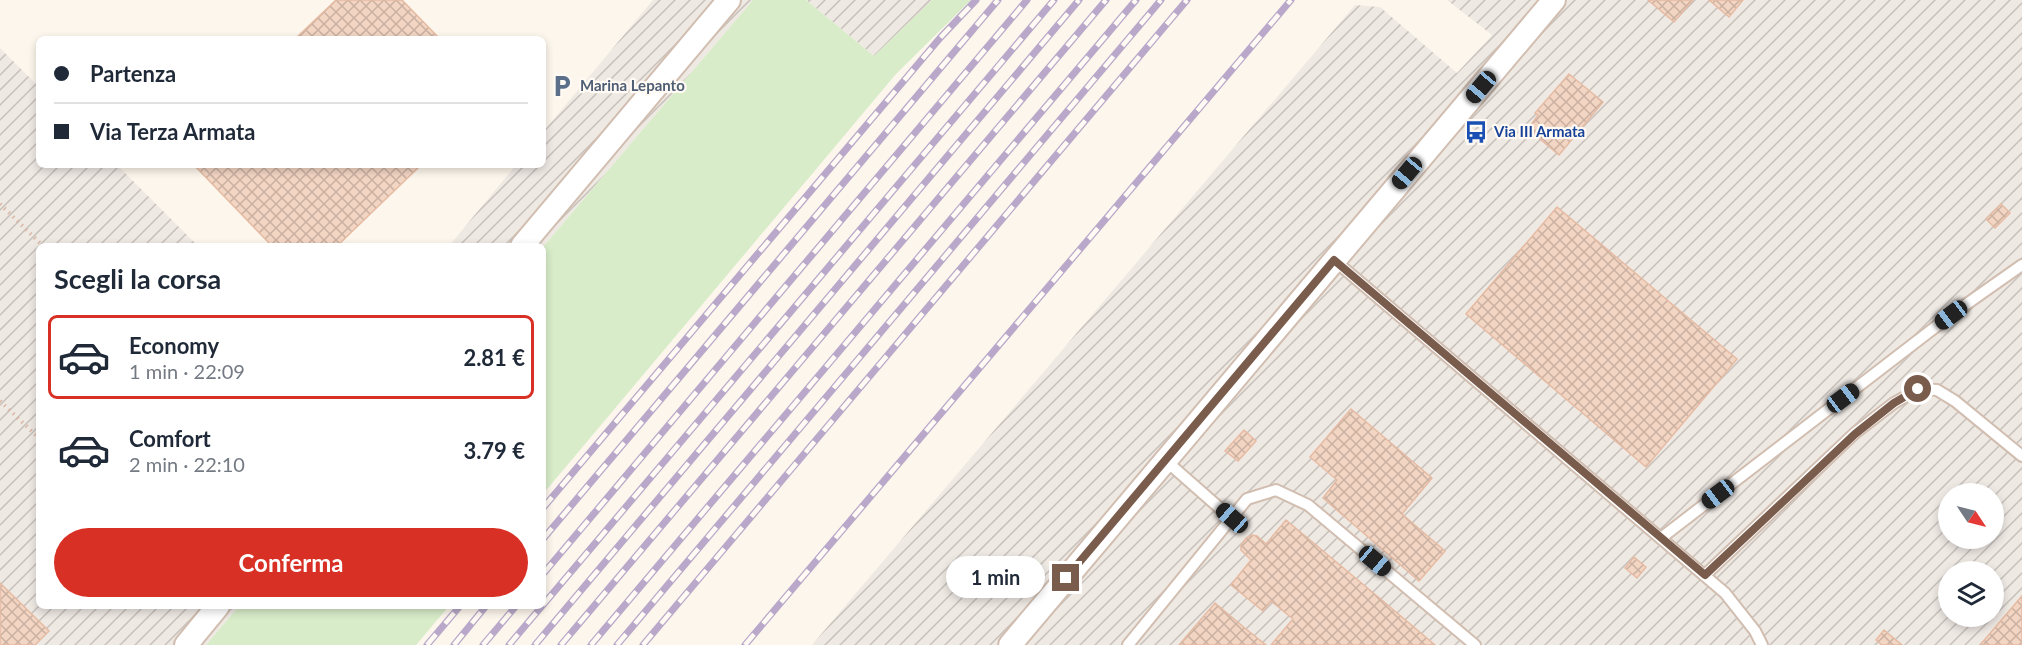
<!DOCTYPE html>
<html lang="it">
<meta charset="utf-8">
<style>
:root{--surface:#fff;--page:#f2f2f3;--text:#1f2937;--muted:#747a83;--line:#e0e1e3;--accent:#d93025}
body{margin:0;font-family:Lato,sans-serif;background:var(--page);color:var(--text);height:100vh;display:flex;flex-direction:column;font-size:22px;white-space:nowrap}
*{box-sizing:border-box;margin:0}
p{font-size:20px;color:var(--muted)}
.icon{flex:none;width:33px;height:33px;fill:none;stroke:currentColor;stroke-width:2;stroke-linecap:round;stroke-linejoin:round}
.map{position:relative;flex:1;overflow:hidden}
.drawer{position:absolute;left:36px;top:243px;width:510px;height:366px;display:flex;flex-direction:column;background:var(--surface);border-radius:9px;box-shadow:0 3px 9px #0003}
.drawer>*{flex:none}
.guide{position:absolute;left:36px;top:36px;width:510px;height:132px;border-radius:9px;box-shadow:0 3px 9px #0003;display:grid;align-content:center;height:132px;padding:0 18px;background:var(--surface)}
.needle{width:39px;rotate:125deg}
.fabs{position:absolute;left:1938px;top:483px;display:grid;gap:12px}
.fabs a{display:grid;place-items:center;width:66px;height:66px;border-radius:50%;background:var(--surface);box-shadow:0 3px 9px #0003;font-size:30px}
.end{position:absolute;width:27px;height:27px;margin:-14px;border:8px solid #7a5c4d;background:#fff;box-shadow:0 0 0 3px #fff}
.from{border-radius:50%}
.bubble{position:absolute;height:42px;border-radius:21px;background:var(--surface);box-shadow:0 3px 9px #0003;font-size:20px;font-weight:700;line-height:42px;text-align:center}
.car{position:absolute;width:18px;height:36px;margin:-18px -9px;border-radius:8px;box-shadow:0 0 4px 2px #0007;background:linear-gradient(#222 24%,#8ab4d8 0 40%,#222 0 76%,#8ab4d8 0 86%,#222 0)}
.guide b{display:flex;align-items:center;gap:21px;height:57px;font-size:22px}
.guide b+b{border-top:2px solid var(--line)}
.guide i{width:15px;height:15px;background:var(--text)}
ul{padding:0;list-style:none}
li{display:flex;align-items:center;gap:18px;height:84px;margin:0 12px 9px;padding:0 6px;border:3px solid transparent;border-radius:9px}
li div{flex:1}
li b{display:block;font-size:22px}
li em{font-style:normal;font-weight:700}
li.current{border-color:var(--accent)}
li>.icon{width:54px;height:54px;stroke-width:1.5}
h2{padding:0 18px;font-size:27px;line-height:72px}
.cta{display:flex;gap:12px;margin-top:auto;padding:12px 18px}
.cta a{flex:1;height:69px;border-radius:36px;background:var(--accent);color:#fff;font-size:24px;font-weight:700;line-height:69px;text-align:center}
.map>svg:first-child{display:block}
</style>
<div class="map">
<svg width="2022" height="645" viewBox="0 0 2022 645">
<defs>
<pattern id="industrial-furrows" width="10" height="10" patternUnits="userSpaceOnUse" patternTransform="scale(1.5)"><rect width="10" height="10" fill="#efe9e4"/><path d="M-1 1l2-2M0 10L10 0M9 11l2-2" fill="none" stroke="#c7c0bb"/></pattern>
<pattern id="building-cross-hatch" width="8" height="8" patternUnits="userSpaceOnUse" patternTransform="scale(1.5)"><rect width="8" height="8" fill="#f3d5c3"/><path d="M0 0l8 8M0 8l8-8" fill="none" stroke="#cab0a1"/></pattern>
</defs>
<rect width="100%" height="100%" fill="#fdf6ec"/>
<path fill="url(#industrial-furrows)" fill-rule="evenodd" d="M653,0H753L543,247L449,246L516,165H543V132Z
M806,0H932L874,56Z
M1447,0H2022V645H812L1355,5L1380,7L1457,73L1492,35ZM1948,494H1994V538H1948ZM1948,572H1994V616H1948Z
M0,48L39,87V165H117L198,246H39V606H239L206,645H0Z"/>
<path fill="#d8ecc9" d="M753,0H806L874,56L932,0H971L896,74L543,494V247Z
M239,606H449L416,645H206Z"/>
<path fill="url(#building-cross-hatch)" stroke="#e6bba3" stroke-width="1.5" d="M336,0H402L440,39H295Z
M1648,0H1693L1674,22Z
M1709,0H1743L1729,17Z
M1569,74L1603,102L1559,155L1528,129L1538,115L1535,113Z
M194,165H421L337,246H272Z
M2001,204L2010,213L1995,228L1986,219Z
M1557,207L1737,359L1646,467L1466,314Z
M1351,409L1432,478L1402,514L1445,551L1419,581L1323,498L1337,480L1310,457Z
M1244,430L1256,441L1238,461L1225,451Z
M1286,520L1383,601L1435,645H1271L1293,619L1271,601L1263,611L1231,585L1251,560L1241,550V545L1246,538L1252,535L1257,536L1266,544Z
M1634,557L1646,567L1637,578L1625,568Z
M0,583L49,631L35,645H0Z
M2022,596V645H1980Z
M1215,603L1246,629L1266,645H1179Z
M1884,630L1902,645H1882L1876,640Z"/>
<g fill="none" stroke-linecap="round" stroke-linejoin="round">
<g stroke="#d1beb0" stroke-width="14">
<path id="lane" d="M1334,260L1725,593L1755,631L1762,645
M1165,460L1231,518
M1661,538L1951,315L2022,265
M1705,575L1855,433L1894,403L1919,389L1937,390L1955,401L2022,456
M1128,645L1247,499L1276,490L1308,505L1475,645"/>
</g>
<g stroke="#d1beb0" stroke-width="26">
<path id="street" d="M522,246L729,0
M186,645L218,606
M1010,645L1554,0"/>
</g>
<path stroke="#d9b8a5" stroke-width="4" stroke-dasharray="1.5 4.5" stroke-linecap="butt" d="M0,204L43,246
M0,401L39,438"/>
<use href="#lane" stroke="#fff" stroke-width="10"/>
<use href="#street" stroke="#fff" stroke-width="22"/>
<g stroke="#b9a8c9" stroke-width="7">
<path id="rail" d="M543,508L940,38L976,0
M543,539L998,0
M543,574L1027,0
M543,605L1054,0
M427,645L460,606
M454,645L486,606
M483,645L516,606
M509,645L542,606
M535,645L1079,0
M561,645L1106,0
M591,645L1136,0
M617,645L1161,0
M643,645L1187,0
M745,645L1291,0"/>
</g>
<use href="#rail" stroke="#fffaf3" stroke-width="4.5" stroke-dasharray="14" stroke-linecap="butt"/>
</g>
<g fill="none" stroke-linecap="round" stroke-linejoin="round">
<path stroke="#7a5c4d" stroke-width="8" d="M1066,578L1334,260L1705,575L1855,434L1894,403L1918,389"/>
</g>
<defs>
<g id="parking-bare" transform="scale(1.8)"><path d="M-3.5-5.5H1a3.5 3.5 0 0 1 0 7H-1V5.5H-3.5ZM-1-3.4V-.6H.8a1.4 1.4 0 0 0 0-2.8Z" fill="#5c6f8a" stroke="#fffaf3" stroke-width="2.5" paint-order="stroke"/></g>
<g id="bus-bare" transform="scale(1.8)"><path d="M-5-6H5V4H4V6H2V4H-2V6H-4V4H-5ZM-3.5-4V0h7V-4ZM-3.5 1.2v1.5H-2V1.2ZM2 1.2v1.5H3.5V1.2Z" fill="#1a4fb4" stroke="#fffaf3" stroke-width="2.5" paint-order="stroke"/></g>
</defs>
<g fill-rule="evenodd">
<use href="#parking-bare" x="562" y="86"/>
<use href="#bus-bare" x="1476" y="132"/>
</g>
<g text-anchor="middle" stroke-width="4.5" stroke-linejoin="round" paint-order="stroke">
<g font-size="15" font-weight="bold" fill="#4e5e75" stroke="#fffaf3" text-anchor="start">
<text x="580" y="91">Marina Lepanto</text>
</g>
<g font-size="15" font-weight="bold" fill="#164399" stroke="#fffaf3" text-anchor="start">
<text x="1494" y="137">Via III Armata</text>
</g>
</g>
</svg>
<div class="fabs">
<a><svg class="needle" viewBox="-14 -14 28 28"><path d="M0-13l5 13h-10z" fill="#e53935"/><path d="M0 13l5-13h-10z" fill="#747a83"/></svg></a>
<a><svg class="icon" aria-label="layers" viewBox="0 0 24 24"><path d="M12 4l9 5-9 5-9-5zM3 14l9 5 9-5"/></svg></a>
</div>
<i class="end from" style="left:1918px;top:389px"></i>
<i class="end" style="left:1066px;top:578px"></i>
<div class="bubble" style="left:946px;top:556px;width:99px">1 min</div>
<i class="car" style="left:1481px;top:87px;rotate:220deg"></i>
<i class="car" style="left:1407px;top:173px;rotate:220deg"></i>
<i class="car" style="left:1951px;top:315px;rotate:233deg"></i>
<i class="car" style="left:1843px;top:398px;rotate:53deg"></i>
<i class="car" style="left:1718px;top:494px;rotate:233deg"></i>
<i class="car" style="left:1232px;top:518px;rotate:311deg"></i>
<i class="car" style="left:1375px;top:561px;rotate:130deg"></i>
<div class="guide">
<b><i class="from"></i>Partenza</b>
<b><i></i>Via Terza Armata</b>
</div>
<section class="drawer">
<h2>Scegli la corsa</h2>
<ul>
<li class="current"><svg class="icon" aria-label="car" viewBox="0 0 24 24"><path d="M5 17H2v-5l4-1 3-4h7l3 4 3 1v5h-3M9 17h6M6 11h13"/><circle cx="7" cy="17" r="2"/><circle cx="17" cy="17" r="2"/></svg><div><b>Economy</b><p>1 min · 22:09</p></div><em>2.81 €</em></li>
<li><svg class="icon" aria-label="car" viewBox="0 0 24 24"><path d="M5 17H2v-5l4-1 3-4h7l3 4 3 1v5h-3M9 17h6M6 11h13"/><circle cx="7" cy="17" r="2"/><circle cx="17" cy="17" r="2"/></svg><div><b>Comfort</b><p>2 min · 22:10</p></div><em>3.79 €</em></li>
</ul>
<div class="cta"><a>Conferma</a></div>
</section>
</div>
